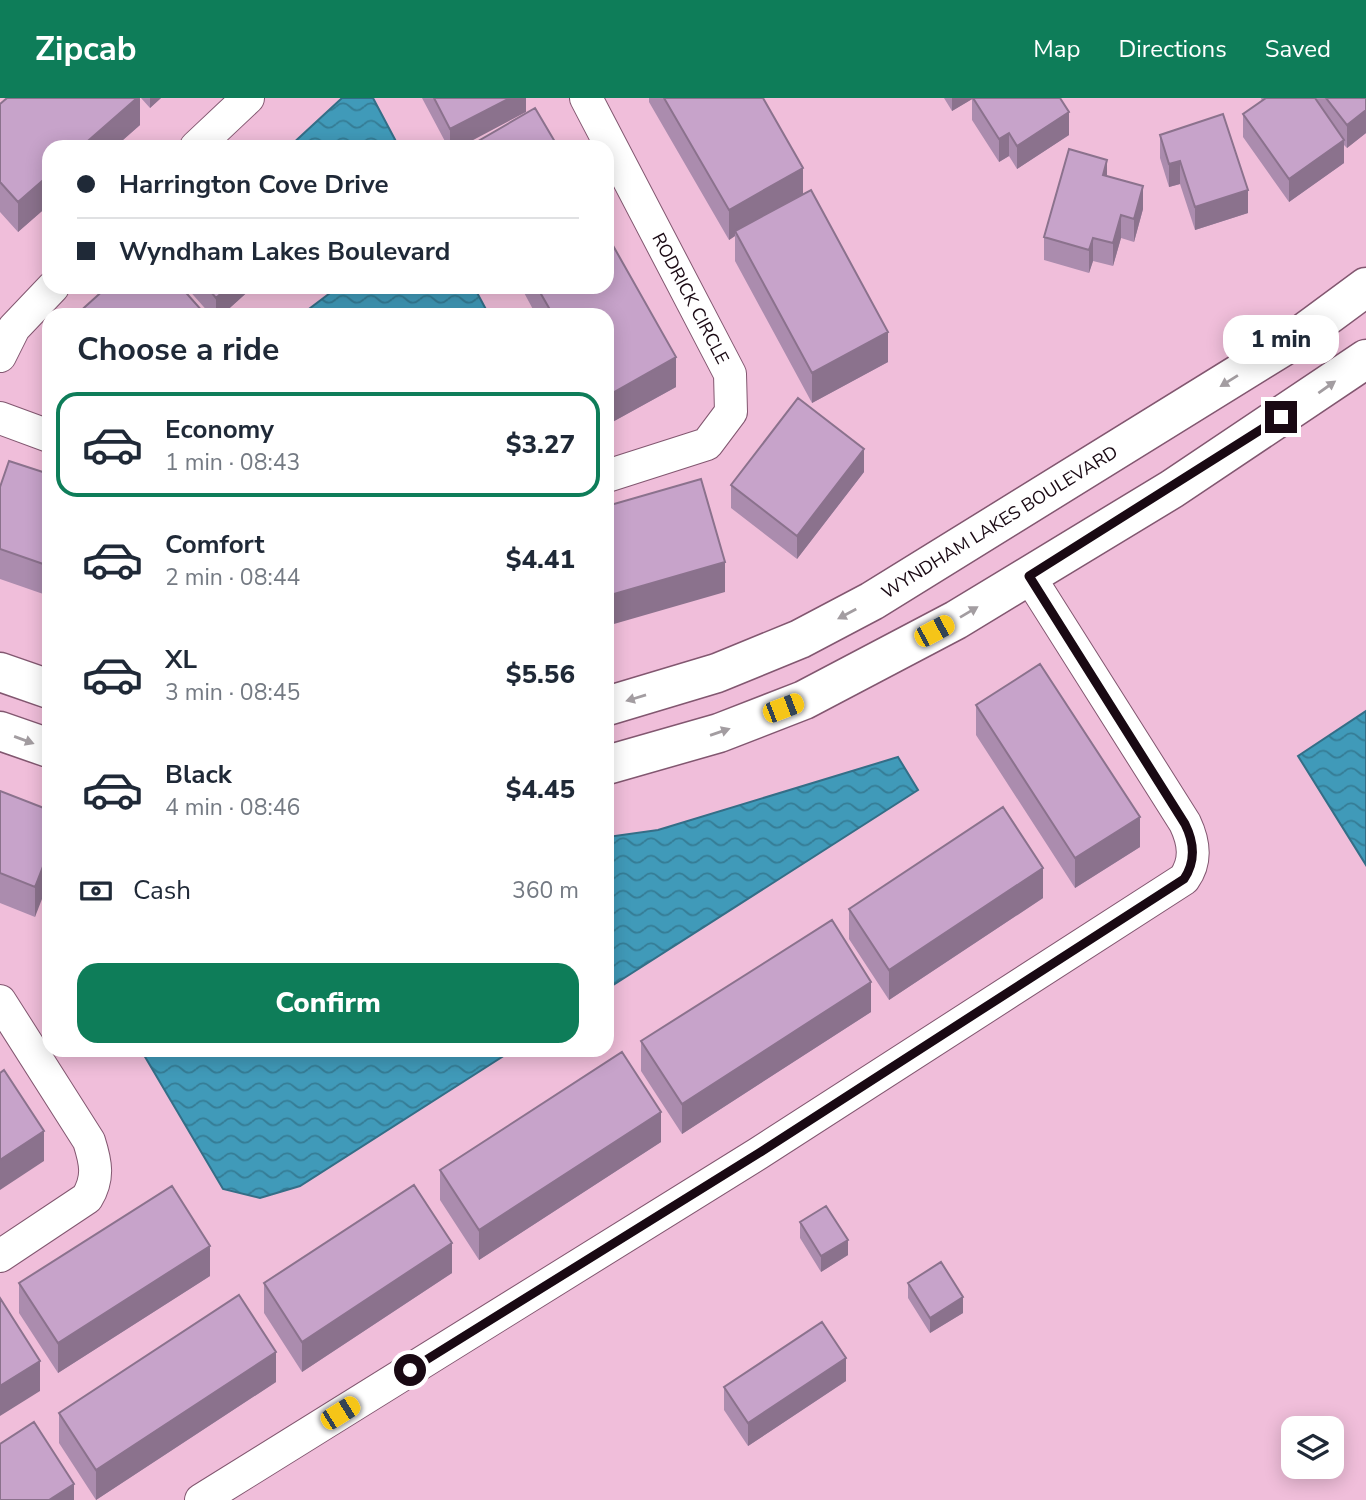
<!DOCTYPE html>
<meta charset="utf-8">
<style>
:root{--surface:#fff;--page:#f2f2f3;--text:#1f2937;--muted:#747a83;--line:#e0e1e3;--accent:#0e7d59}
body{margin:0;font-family:"Nunito Sans",sans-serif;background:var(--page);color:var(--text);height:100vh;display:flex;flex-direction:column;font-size:26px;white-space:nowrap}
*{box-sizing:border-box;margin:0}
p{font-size:23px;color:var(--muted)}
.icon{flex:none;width:38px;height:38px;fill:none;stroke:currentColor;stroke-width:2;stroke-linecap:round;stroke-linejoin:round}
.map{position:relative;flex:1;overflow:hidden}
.panel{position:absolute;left:42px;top:210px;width:572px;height:749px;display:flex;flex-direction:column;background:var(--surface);border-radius:21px;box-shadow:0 4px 18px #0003}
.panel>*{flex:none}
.hud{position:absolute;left:42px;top:42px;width:572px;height:154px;border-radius:21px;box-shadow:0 4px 18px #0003;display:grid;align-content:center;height:154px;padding:0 35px;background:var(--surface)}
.buttons{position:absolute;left:1281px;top:1318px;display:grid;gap:14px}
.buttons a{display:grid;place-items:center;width:63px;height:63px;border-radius:14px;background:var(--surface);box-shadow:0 4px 18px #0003;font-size:35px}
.end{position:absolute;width:32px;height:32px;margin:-16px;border:9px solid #190913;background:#fff;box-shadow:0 0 0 4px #fff}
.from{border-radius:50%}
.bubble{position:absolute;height:49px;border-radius:21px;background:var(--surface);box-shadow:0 4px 18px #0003;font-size:23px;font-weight:800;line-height:49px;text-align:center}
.car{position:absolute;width:21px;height:42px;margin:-21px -10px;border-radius:9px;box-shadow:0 0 5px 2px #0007;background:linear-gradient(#f5c518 24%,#345 0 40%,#f5c518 0 76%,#345 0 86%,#f5c518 0)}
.hud b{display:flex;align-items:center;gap:24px;height:66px;font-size:26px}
.hud b+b{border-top:2px solid var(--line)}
.hud i{width:18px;height:18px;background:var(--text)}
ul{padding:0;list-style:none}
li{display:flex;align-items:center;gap:21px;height:105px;margin:0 14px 10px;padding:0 21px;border:4px solid transparent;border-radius:21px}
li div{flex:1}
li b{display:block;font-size:26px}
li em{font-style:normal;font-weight:800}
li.current{border-color:var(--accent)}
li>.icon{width:63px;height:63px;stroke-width:1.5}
h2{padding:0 35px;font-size:32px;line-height:84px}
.pay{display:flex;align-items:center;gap:18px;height:77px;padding:0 35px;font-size:26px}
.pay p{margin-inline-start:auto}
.primary-button{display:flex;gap:14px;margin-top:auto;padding:14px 35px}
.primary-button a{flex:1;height:80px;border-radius:21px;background:var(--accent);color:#fff;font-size:28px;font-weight:800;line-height:80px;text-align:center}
header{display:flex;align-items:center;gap:42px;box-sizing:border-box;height:98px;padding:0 35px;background:var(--accent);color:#fff}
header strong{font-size:33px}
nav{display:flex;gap:38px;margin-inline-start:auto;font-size:24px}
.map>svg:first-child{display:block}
</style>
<header>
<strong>Zipcab</strong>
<nav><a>Map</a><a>Directions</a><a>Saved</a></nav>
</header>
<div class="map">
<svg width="1366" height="1402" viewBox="0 0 1366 1402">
<defs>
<pattern id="water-waves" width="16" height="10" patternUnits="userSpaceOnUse" patternTransform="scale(1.75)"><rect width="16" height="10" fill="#409ab9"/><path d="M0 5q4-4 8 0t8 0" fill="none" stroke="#357c95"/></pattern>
</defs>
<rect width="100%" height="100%" fill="#f0beda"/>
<path fill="url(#water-waves)" stroke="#346e87" stroke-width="2" d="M342,0H373L399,49H289Z
M338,189H474L489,217H301Z
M1366,613V767L1298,658Z
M898,659L918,692L607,891V739L658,732Z
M141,952H513L300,1088L260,1100L223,1091Z"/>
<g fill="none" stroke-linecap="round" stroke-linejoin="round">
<g stroke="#825770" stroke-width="34">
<g id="street">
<path id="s1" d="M586,0L730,276L731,314L707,346L607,378"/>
<path d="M196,49L248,0"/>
<path d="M0,258L14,230L53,189"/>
<path d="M0,320L49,338"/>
<path d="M0,903L89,1043C96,1065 99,1080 87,1100L0,1158"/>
<path d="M201,1402L759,1055L1184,781C1197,763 1194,744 1185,725L1029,478"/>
</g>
</g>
<g stroke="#825770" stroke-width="41">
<g id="secondary">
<path d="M0,574L49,591"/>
<path id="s2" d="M607,608L717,575L800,541L872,503L1297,240L1366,189"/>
<path d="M0,633L49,650"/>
<path d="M607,667L719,635L804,602L956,522L1172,391L1366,261"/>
</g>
</g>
<use href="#street" stroke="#fff" stroke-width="32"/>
<use href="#secondary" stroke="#fff" stroke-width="38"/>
</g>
<path fill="#ab8cae" d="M140,0V27L18,134L0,114V6Z
M141,0H161L150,10Z
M422,0H526L460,49H448Z
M649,0H763L803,96L888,264L812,305L735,163V138L729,142L649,4Z
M944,0H1060L1069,37L1017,71L1009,58L999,64L972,22V1L952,13Z
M1261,0H1366V35L1347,50L1344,47V65L1289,104L1243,39V16L1262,3Z
M1160,37L1248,115L1195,132L1180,86L1169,89L1160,60Z
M1107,78L1143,111L1134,144L1121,140L1113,168L1093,163L1089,175L1044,162V139Z
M186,189H253L222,217H211Z
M521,189H607L676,289L607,327V217H536Z
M864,374L797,461L731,410V387Z
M49,376V498L0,481V389Z
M976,607L1140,749L1075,790L976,637Z
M0,693L49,712L35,819L0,805Z
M1043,800L889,902L849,841V811Z
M871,914L682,1036L641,973V943Z
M661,1044L479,1162L440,1102V1072Z
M800,1124L848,1157L821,1174L800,1140Z
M452,1175L302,1274L264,1215V1185Z
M210,1178L58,1275L19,1215V1185Z
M908,1185L963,1215L930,1235L908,1200Z
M846,1283L748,1348L724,1312V1289Z
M276,1284L96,1402L59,1345V1315Z"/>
<path fill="#8b728d" d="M137,0H140V27L115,49H81Z
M150,0H161L150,10Z
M510,0H526V14L460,49H450V31Z
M952,0H974L952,13Z
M1366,12V35L1347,50V27Z
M1069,14V37L1017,71V48Z
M1009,35V58L999,64V41Z
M1344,42V65L1289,104V81Z
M1107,62V85L1103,77Z
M1180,63V86L1169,89V66Z
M803,70V100L735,133V138L729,142V112Z
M49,77V107L18,134V104Z
M1143,88V111L1134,144V121Z
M1248,92V115L1195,132V109Z
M1121,117V140L1113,168V145Z
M1093,140V163L1089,175V152Z
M228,189H253L222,217H216V200Z
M888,234V264L812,305V275Z
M676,259V289L607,327V298Z
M864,351V374L797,461V438Z
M725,464V494L607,528V498Z
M1140,719V749L1075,790V760Z
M49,753V783L35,819V789Z
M1043,770V800L889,902V872Z
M871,884V914L682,1036V1006Z
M661,1014V1044L479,1162V1132Z
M44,1033V1063L0,1092V1062Z
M848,1142V1157L821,1174V1158Z
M452,1145V1175L302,1274V1244Z
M210,1148V1178L58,1275V1245Z
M963,1199V1215L930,1235V1220Z
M276,1254V1284L96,1402V1372Z
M846,1260V1283L748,1348V1325Z
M40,1263V1293L0,1318V1288Z
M74,1386V1402H49Z"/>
<path fill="#c7a3ca" stroke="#8b728d" stroke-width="2" d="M7,0H137L81,49H49V77L18,104L0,84V6Z
M434,0H510L450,31Z
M664,0H763L803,70L729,112Z
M973,0H1060L1069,14L1017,48L1009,35L999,41Z
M1266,0H1315L1344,42L1289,81L1243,16Z
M1326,0H1366V12L1347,27Z
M535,10L558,49H468Z
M1223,16L1248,92L1195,109L1180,63L1169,66L1160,37Z
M1069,51L1107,62L1103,77L1143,88L1134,121L1121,117L1113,145L1093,140L1089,152L1044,139Z
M811,92L888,234L812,275L735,133Z
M607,137L676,259L607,298V217H553L537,189H607Z
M107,189H181L204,215L201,217H76Z
M207,189H228L216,200Z
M798,300L864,351L797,438L731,387Z
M9,363L49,376V468L0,451V389Z
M701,381L725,464L607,498V408Z
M1040,566L1140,719L1075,760L976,607Z
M0,693L49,712V753L35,789L0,775Z
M1003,709L1043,770L889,872L849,811Z
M832,822L871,884L682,1006L641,943Z
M622,954L661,1014L479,1132L440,1072Z
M4,972L44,1033L0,1062V975Z
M414,1087L452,1145L302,1244L264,1185Z
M172,1088L210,1148L58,1245L19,1185Z
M826,1108L848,1142L821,1158L800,1124Z
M941,1164L963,1199L930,1220L908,1185Z
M239,1197L276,1254L96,1372L59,1315Z
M0,1200L40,1263L0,1288Z
M822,1224L846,1260L748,1325L724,1289Z
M34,1324L74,1386L49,1402H0V1346Z"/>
<defs><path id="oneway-solid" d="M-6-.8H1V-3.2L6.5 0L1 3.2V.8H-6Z" transform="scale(1.75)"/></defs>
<g fill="#a39da1">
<use href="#oneway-solid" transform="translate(1229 283) rotate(148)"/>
<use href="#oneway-solid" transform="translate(1327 289) rotate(-35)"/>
<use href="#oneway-solid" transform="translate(969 514) rotate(-31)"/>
<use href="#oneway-solid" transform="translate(847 516) rotate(152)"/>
<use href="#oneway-solid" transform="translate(636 600) rotate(163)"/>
<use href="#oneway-solid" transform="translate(720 634) rotate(-19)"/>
<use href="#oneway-solid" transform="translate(24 642) rotate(20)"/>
</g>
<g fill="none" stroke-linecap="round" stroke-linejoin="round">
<path stroke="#190913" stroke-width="9" d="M410,1272L759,1055L1184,781C1196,763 1194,744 1185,726L1029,478L1281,319"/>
</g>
<g text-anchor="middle" stroke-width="6" stroke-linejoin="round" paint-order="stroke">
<g font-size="18" fill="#190913" stroke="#fecbe7">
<text dy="6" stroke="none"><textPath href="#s1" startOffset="226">RODRICK CIRCLE</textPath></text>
<text dy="6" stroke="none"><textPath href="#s2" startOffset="436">WYNDHAM LAKES BOULEVARD</textPath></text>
</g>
</g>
</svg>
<div class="buttons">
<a><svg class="icon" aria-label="layers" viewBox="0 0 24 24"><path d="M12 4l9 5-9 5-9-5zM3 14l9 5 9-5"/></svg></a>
</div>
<i class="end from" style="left:410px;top:1272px"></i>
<i class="end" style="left:1281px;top:319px"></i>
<div class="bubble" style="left:1223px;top:217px;width:116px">1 min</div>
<i class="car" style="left:934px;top:533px;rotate:62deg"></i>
<i class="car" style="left:783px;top:610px;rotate:69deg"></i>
<i class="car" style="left:340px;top:1315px;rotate:58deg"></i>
<div class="hud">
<b><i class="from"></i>Harrington Cove Drive</b>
<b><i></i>Wyndham Lakes Boulevard</b>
</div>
<section class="panel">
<h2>Choose a ride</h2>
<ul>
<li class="current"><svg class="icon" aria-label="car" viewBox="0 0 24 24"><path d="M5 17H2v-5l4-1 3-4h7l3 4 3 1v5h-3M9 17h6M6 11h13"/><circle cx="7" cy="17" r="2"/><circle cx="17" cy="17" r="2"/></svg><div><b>Economy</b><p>1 min · 08:43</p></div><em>$3.27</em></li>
<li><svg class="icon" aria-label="car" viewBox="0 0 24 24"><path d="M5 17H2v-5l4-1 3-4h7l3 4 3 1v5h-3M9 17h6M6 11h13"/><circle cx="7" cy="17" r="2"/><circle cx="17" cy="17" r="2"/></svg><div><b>Comfort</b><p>2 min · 08:44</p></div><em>$4.41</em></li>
<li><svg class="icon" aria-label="car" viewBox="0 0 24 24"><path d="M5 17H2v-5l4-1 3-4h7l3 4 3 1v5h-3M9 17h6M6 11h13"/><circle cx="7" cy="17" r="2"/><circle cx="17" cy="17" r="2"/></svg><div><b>XL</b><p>3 min · 08:45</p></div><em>$5.56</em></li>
<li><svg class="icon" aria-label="car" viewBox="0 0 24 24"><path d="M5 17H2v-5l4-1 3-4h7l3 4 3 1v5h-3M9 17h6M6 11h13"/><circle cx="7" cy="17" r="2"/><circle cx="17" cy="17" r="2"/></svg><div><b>Black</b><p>4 min · 08:46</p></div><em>$4.45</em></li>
</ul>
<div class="pay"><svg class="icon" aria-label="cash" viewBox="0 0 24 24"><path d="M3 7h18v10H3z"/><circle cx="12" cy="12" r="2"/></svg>Cash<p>360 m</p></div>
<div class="primary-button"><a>Confirm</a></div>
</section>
</div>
